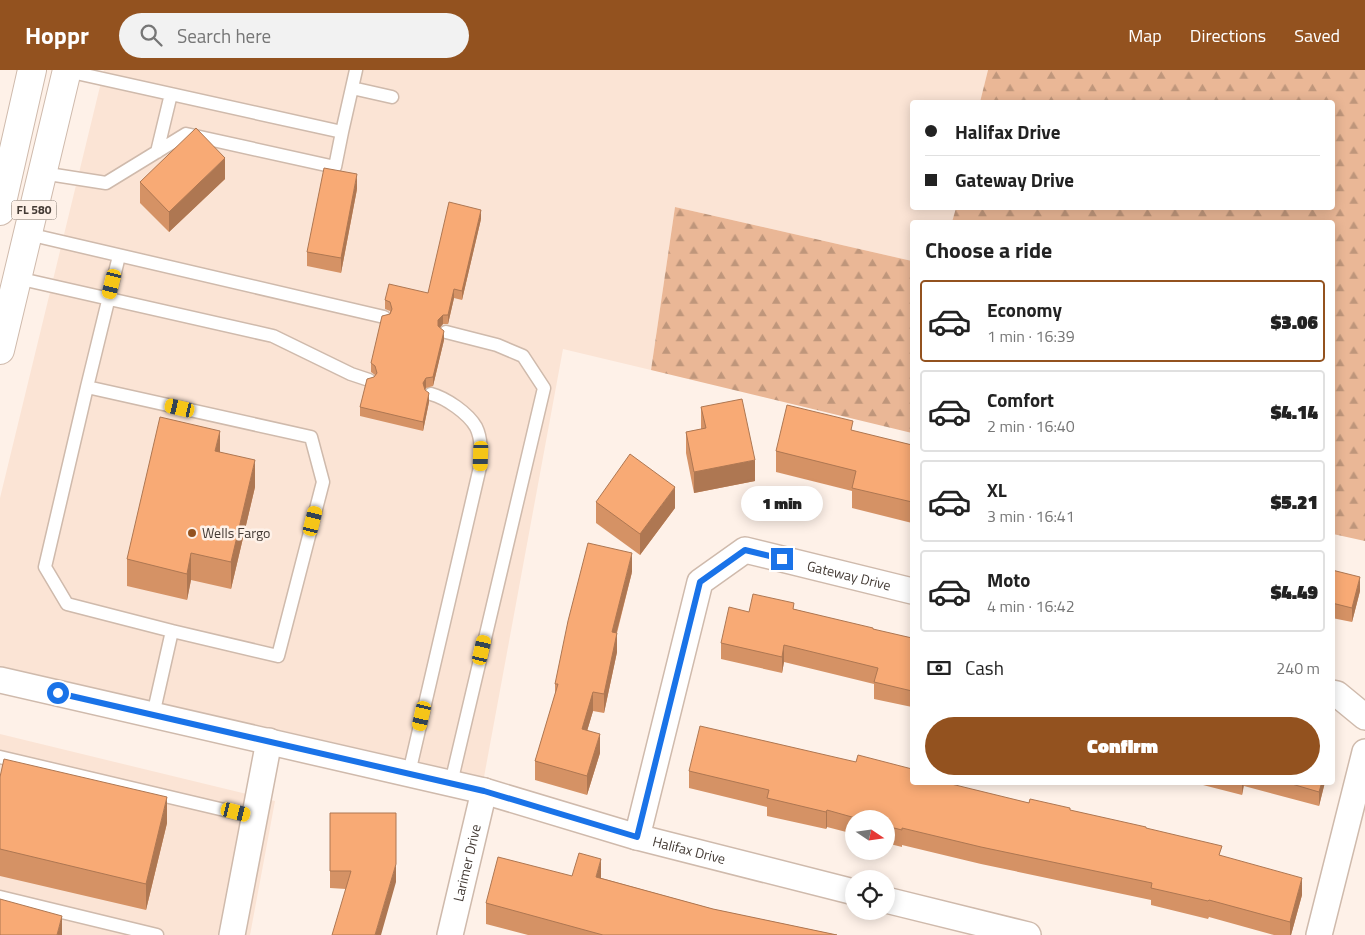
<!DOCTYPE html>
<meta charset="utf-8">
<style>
:root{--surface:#fff;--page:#f2f2f2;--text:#222;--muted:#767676;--line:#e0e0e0;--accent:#93521f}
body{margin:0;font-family:"Titillium Web",sans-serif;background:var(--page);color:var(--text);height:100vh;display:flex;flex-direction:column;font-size:19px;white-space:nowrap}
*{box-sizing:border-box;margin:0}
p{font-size:16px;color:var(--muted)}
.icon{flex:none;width:28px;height:28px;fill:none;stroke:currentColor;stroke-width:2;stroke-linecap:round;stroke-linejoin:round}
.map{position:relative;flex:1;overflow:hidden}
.panel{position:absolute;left:910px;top:150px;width:425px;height:565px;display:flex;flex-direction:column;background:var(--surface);border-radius:5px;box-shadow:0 2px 12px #0003}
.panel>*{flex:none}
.top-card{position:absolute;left:910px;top:30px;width:425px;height:110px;border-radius:5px;box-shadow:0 2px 12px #0003;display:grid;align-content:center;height:110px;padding:0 15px;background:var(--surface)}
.needle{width:32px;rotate:103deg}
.fabs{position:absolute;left:845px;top:740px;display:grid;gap:10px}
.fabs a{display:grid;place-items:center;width:50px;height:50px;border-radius:50%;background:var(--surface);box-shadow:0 2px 12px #0003;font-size:25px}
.end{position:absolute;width:22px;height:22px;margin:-11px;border:6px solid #1a73e8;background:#fff;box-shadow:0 0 0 2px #fff}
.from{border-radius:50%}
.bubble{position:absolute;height:35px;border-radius:18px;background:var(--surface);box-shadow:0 2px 12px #0003;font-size:16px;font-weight:800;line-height:35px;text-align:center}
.car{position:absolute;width:15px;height:30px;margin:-15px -8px;border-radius:6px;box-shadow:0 0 4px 1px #0007;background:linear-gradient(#f5c518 24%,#345 0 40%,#f5c518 0 76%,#345 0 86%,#f5c518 0)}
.top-card b{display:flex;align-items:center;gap:18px;height:48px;font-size:19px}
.top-card b+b{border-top:1px solid var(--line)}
.top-card i{width:12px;height:12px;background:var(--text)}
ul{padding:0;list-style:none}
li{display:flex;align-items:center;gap:15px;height:82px;margin:0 10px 8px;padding:0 5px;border:2px solid var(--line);border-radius:5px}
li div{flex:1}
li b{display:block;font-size:19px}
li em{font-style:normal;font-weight:800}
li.active{border-color:var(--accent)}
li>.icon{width:45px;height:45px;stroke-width:1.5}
h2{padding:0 15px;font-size:22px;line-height:60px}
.pay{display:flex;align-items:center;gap:12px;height:55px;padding:0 15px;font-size:19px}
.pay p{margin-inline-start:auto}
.primary-button{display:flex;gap:10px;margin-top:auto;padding:10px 15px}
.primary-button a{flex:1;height:58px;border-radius:30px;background:var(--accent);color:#fff;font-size:20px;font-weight:800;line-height:58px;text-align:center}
header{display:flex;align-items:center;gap:30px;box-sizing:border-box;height:70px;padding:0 25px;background:var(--accent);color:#fff}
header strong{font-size:24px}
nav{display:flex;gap:28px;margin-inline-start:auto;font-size:18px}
.search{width:350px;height:45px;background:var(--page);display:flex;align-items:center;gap:12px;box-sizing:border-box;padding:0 18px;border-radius:28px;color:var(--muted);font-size:19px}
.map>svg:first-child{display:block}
</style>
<header>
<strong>Hoppr</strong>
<div class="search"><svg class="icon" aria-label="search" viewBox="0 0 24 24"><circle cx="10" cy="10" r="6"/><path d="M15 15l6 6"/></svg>Search here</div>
<nav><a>Map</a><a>Directions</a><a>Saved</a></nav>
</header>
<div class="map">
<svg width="1365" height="865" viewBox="0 0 1365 865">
<defs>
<pattern id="forest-firs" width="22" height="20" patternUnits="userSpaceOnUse" patternTransform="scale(1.25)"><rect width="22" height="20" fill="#eab796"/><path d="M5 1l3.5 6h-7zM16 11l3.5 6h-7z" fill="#bf967b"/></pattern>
</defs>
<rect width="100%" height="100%" fill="#fef1e8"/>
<path fill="#fbe4d5" d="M104,0H988L980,32H912V138H956L952,152H912V191L675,137L651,300L563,279L484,707L0,596V428Z
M0,664L275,731L250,865H0Z"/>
<path fill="url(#forest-firs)" d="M988,0H1365V471L1333,464L1332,152H952L956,138H1332V32H980Z
M675,137L912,191V363L651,300Z"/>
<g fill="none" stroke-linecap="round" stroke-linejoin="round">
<g stroke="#cfbaac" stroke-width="15">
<path id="service" d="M67,1L342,62L356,0
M352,18L392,27
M157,82L171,24
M42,103L106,113L186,64L335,97L342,62
M28,164L384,247
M17,208L273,266L351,304L369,310
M446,262L497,275L523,286L544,318L451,713
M87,317L119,186
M153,645L172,561L278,586L323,412L311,367L87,317L45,497L67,534L172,561
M0,687L254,747
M409,703L480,397C481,384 482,369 476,357C468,343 446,328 431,324
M0,827L157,865"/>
</g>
<g stroke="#cfbaac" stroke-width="28">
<g id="minor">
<path id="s1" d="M0,610L484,721L637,767L854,822"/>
<path d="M1332,623L1337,624L1365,647"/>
<path id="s2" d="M637,767L700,512L745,480L912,521"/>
<path d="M886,830L1028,865"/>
<path d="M232,865L269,671"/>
<path id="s3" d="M450,865L484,721"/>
<path d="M1319,865L1365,682"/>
</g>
</g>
<g stroke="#cfbaac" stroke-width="30">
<path id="primary" d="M0,141L32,0
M0,280L67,0"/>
</g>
<use href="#service" stroke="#fff" stroke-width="12"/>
<use href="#minor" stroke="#fff" stroke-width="25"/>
<use href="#primary" stroke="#fff" stroke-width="28"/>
</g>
<path fill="#d59265" d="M225,109L169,162L140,133V112Z
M357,119L341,203L307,196V182Z
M481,149L462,230L454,228L448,254H443L440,257L444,270L433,316L426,318L425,320L429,332L423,361L360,346V337L375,305L371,302V293L390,243V241L385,239V230L428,223Z
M701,337L755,411L694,423L686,383V362L701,359Z
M853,361L912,375V453L852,438V421L776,402V381Z
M220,382L255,417L231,519L191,510L187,530L127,516V489Z
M596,432L675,438L640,485L596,453Z
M1332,500L1360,521L1352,552L1332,548Z
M632,502L617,563V582L604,643L593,641L587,661L600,683L587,725L535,710V691L555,626V614Z
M794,539L873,560L912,568V637L874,629V614L784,592L782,603L721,589V573L749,542Z
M689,701L912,712L1070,740L1146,759L1222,786L1302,825L1291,865H1274L1209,847L1208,849L1151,835V830L981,794L902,775V777L886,773V749H854V764L827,757L826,759L767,746V737L689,718Z
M0,707L167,753L146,840L0,806Z
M1203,712H1325L1319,736L1244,716L1242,725L1203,715Z
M330,743L396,812L346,819L330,818Z
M572,806L601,808L713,839L837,865H528L486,854V833Z"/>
<path fill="#ae7752" d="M225,88V109L169,162V142Z
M357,104V119L341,203V188Z
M481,140V149L462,230V221Z
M454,219V228L448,254V245Z
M443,245V254L438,260V250Z
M444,261V270L433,316V307Z
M426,308V318L423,322V313Z
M429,323V332L423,361V352Z
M220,361V387L215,381Z
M255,390V417L231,519V492Z
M755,390V411L694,423V402Z
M675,417V438L640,485V464Z
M191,483V510L187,530V504Z
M632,483V502L612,580V562Z
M1360,507V521L1352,552V538Z
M617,563V582L604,643V624Z
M784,575V592L782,603V587Z
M593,622V641L582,678V659Z
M600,664V683L587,725V706Z
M1242,712H1244L1242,725Z
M1322,712H1325L1319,736V722Z
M167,727V753L146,840V814Z
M827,740V757L826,759V742Z
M601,789V810L596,807Z
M396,794V812L381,865H375Z
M1302,808V825L1291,865H1290V852Z
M62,846V865H57Z"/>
<path fill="#f8aa75" stroke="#ae7752" d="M196,58L225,88L169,142L140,112Z
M324,98L357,104L341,188L307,182Z
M449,132L481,140L462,221L454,219L448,245H443L438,250V256L444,261L433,307L426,308L423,313L425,320L429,323L423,352L360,337L367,309L374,307L377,303L375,296L371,293L382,246L390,244L392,239L390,232L385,230L389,214L428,223Z
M742,329L755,390L694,402L686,362L706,358L701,337Z
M787,335L853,351L851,360L912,375V432L852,418L856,401L776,381Z
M160,347L220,361L215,381L255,390L231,492L191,483L187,504L127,489Z
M630,384L675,417L640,464L596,432Z
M588,473L632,483L612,562L617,563L604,624L593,622L582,659L600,664L587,706L535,691L558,614H555L568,551Z
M1332,500L1360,507L1352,538L1332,533Z
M753,524L794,533L793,539L873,558V559L912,568V621L874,612L878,598L784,575L782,587L721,573L729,537L749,542Z
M700,656L856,692L858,685L912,699V712H943L1029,733L1030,729L1070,738V740L1146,757V758L1222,776L1219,785L1302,808L1290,852L1209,830L1208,831L1151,818L1152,813L981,777L902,758V760L886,756V749H859L827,740L826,742L767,728L769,720L689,701Z
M4,689L167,727L146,814L0,779V707Z
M1285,712H1322L1319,722Z
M330,743H396V794L375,865H332L351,801H330Z
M579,783L601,789L596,807L713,839L837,865H603L486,833L498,787L572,806Z
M0,829L62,846L57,865H0Z"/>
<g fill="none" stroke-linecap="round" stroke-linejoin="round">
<path stroke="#1a73e8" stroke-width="6" d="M58,623L484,721L637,767L700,512L745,480L782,489"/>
</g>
<circle fill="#93521f" stroke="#fef1e8" stroke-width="2" cx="192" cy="463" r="5"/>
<g text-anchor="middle" stroke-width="5" stroke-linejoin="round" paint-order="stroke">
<rect fill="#fef1e8" stroke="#7c726b" stroke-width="1" x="11.5" y="130.5" width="45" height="19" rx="4"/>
<g font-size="12" font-weight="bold" fill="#443b35">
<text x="34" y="144">FL 580</text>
</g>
<g font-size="14" fill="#443b35" stroke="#fef1e8" text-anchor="start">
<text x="202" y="468">Wells Fargo</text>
</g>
<g font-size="14" fill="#443b35" stroke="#fef1e8">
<text dy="5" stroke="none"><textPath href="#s2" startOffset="425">Gateway Drive</textPath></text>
<text dy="5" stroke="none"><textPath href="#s1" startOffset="710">Halifax Drive</textPath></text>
<text dy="5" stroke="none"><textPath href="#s3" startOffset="74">Larimer Drive</textPath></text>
</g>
</g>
</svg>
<div class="fabs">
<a><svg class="needle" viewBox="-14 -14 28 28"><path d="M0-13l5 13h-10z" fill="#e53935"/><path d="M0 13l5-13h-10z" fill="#767676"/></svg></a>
<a><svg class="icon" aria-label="locate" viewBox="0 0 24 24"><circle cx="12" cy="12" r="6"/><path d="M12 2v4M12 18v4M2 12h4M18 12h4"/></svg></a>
</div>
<i class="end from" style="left:58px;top:623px"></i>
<i class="end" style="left:782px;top:489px"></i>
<div class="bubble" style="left:741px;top:416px;width:82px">1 min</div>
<i class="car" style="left:112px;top:214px;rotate:194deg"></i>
<i class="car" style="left:180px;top:338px;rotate:283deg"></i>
<i class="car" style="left:481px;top:386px;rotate:182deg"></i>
<i class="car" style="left:313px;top:451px;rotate:14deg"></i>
<i class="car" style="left:482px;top:580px;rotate:13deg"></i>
<i class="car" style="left:422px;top:646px;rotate:193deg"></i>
<i class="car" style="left:236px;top:742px;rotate:104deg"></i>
<div class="top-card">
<b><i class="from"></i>Halifax Drive</b>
<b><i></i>Gateway Drive</b>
</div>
<section class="panel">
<h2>Choose a ride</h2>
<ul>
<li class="active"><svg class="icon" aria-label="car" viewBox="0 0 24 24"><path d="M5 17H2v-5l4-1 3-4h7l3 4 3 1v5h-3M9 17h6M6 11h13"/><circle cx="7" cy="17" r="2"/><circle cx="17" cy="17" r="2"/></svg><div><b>Economy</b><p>1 min · 16:39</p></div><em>$3.06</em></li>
<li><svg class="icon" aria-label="car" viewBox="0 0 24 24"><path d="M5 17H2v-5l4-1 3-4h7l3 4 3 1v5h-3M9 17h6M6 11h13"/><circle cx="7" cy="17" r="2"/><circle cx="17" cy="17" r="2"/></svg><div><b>Comfort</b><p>2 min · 16:40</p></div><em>$4.14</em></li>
<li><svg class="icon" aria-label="car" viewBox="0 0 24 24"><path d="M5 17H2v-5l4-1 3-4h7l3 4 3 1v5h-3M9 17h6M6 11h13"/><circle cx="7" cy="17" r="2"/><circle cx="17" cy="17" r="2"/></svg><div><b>XL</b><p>3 min · 16:41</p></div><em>$5.21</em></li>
<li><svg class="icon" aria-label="car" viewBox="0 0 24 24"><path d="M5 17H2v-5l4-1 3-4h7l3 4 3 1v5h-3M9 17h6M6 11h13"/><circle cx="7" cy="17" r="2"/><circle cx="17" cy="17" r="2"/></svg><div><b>Moto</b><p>4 min · 16:42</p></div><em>$4.49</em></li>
</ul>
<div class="pay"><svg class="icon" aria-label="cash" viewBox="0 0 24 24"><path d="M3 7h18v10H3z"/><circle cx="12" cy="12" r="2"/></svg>Cash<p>240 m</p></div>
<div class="primary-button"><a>Confirm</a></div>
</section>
</div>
